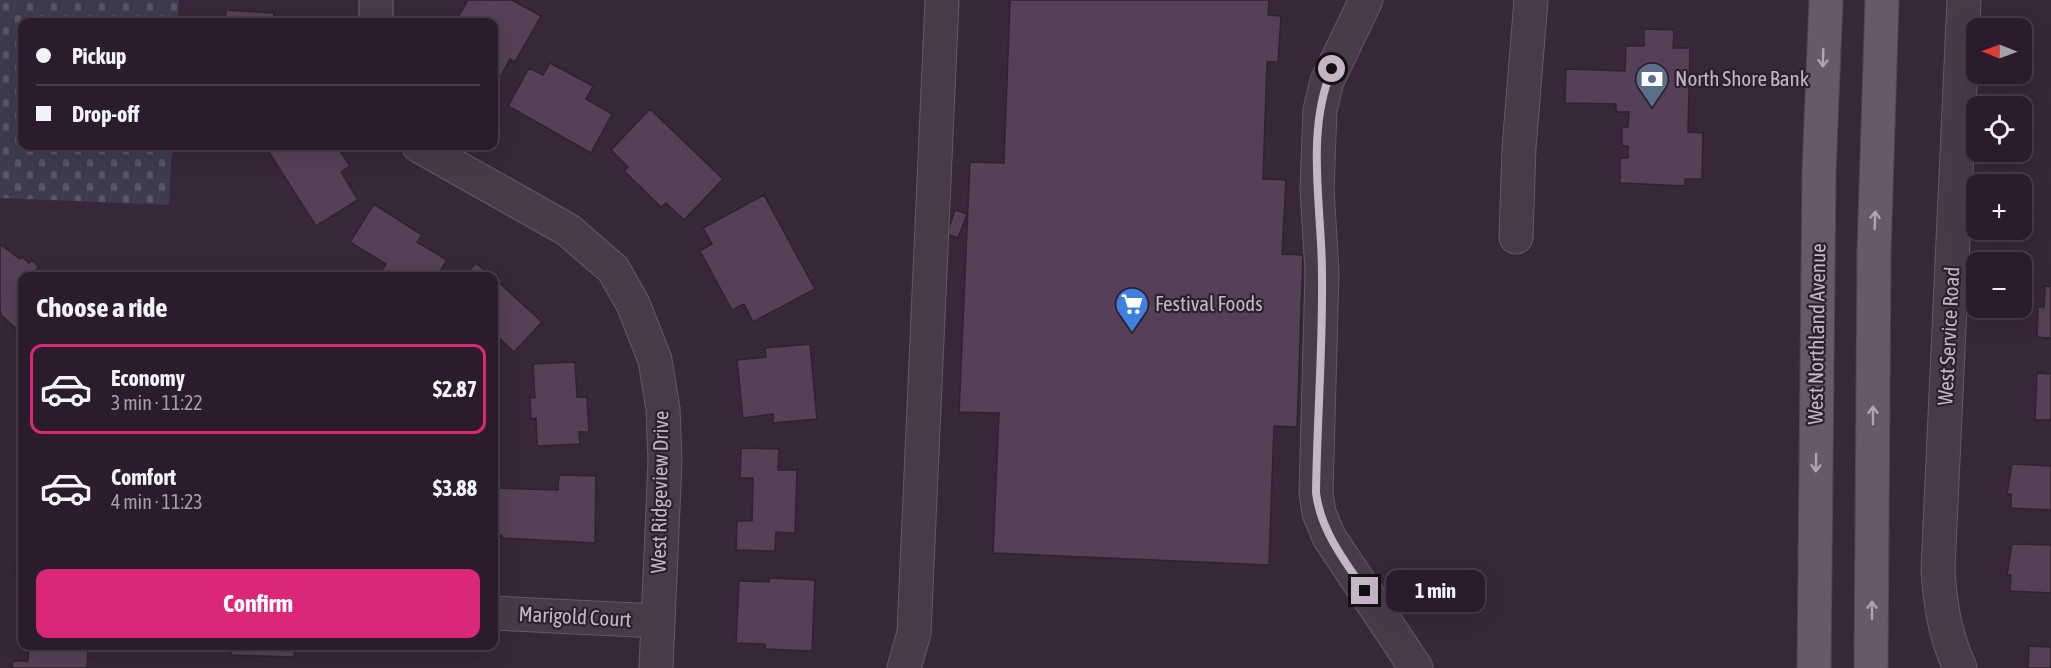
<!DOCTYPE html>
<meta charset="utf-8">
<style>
:root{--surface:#2a1c2c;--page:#362938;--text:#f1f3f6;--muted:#a5a1a9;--line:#463a48;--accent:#db2777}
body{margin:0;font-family:"Asap Condensed",sans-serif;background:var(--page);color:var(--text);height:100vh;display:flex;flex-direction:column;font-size:22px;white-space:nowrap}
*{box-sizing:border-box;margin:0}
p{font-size:20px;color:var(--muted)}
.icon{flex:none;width:33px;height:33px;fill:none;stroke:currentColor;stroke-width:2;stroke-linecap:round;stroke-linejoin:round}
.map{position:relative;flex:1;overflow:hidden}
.panel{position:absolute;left:18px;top:272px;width:480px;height:378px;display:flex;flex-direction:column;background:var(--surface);border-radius:12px;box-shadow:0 6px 24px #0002,0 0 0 2px var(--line)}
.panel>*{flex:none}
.guide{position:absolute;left:18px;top:18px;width:480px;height:132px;border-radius:12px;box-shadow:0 6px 24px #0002,0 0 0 2px var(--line);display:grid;align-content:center;height:132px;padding:0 18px;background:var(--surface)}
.needle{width:39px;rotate:271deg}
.controls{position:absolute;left:1966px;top:18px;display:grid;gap:12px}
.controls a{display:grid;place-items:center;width:66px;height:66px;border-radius:12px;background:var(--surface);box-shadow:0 6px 24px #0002,0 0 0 2px var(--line);font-size:30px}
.end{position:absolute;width:27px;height:27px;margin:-14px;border:8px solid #c5b5c6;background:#111;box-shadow:0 0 0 3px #111}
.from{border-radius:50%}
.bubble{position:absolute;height:42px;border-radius:12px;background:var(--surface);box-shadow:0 6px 24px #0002,0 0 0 2px var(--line);font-size:20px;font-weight:700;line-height:42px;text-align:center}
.guide b{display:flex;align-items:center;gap:21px;height:57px;font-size:22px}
.guide b+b{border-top:2px solid var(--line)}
.guide i{width:15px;height:15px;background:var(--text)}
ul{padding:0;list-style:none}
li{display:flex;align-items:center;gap:18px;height:90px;margin:0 12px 9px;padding:0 6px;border:3px solid transparent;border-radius:12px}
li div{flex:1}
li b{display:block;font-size:22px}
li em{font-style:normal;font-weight:700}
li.current{border-color:var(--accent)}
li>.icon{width:54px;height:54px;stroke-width:1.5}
h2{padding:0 18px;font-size:27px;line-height:72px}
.primary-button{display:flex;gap:12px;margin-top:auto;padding:12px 18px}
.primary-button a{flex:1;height:69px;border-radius:12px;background:var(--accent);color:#fff;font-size:24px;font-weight:700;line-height:69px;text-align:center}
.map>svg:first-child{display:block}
</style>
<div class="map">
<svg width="2051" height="668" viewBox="0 0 2051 668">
<defs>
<pattern id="cemetery-stones" width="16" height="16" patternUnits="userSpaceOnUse" patternTransform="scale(1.5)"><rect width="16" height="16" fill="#3f3b4f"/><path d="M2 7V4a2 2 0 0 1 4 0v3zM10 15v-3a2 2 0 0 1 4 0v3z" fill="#595567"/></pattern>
</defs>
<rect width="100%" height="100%" fill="#38263a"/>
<path fill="url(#cemetery-stones)" d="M0,0H179L178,22H22V146H172L169,205L0,198Z"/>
<path fill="#554057" stroke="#302131" stroke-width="1.5" d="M468,0H512L541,16L515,62L510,59L498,81L494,79V22H455Z
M1010,0H1269L1268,15L1281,16L1278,62H1267L1263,179L1286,180L1282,254L1303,255L1297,427L1274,426L1269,565L993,553L999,413L959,412L970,162L1004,163Z
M226,10L274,13L273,22H225Z
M1644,29L1674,30L1673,48H1690L1688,132L1703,133L1702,179H1685V186L1620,183V158H1628V146H1622V127H1628L1629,112H1616V104L1565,103L1566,69L1625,71L1626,46H1644Z
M550,63L593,86L586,99L612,114L591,153L508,106L529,68L543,75Z
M650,109L723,179L684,220L666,203L661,207L624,171L628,167L611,150Z
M265,146H337L350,166L341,172L358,200L316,226Z
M764,195L815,289L753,322L744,304L732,310L700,251L712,244L703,228Z
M374,204L422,235L417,242L447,260L437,276H378L386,264L350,242Z
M955,210L967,214L958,238L947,234Z
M0,244L20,259L22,257L29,263L32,260L39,267L36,270L42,275L22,276V323L17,329L1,315L0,311Z
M476,263L491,276H464Z
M494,278L542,322L514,352L494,333Z
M2045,286L2051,287V338L2037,337L2038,307H2044Z
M810,344L817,419L773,423V414L743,418L737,360L766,357L765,348Z
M575,362L577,397H587L589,432H579L580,444L537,446L536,418L531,419L530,398H535L533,364Z
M2037,373L2051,374V420H2035Z
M741,448L779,449L778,470H797L795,533L776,532L775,551L736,550L737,521H752L753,478H740Z
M2012,464L2051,466V510L2011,508V494H2007Z
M559,475L596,476L595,543L502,538V535H494V488L558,490Z
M19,534H22V572H16Z
M2012,544L2051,545V593L2010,591L2011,575H2007Z
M769,578L815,580L812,651L765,649V644L736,643L739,581L769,582Z
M29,645H88L87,668H12L13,661H28Z
M232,645H295L294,657L231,655Z
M2029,646L2051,647V668H2028Z"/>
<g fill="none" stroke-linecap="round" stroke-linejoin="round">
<g stroke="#675868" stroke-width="35">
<path id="minor" d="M1366,0L1327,81L1320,110L1317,189L1322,272L1316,493L1319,513L1329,537L1416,668
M376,22V0
M419,146L568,230L613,269L633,304L655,360L663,409L665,461L656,668
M1516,237L1519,148L1531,0
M494,613L657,621
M904,668L914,633L942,0
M1960,668C1945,635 1940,605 1938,569L1964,0"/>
</g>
<g stroke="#524353" stroke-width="35">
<path id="major" d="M1814,668L1819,172L1826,0
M1871,668L1874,252L1882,0"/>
</g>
<use href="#minor" stroke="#493a4a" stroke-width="33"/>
<use href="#major" stroke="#69586a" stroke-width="33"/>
</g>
<defs><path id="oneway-shaft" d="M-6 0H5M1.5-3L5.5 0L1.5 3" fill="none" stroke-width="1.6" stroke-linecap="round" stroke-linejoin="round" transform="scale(1.5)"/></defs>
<g stroke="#b3a2b4">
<use href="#oneway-shaft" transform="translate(1823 58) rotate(92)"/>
<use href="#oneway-shaft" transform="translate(1875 220) rotate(-88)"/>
<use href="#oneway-shaft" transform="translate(1873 415) rotate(-90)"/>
<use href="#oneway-shaft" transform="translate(1816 463) rotate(91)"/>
<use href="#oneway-shaft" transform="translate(1872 610) rotate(-90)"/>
</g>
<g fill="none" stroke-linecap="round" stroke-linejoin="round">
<path stroke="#c5b5c6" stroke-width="8" d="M1332,69C1305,133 1322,207 1322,274C1323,347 1317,420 1316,493C1321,531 1344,560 1365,591"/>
</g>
<defs>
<g id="bank-pin" transform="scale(1.725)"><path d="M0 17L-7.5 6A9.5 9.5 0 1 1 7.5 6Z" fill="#5c6f8a" stroke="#2e1f2f"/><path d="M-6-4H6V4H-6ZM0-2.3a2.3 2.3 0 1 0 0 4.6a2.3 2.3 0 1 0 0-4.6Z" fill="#fff"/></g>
<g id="supermarket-pin" transform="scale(1.725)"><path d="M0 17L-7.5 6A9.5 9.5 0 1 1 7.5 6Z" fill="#3f7fe0" stroke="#2e1f2f"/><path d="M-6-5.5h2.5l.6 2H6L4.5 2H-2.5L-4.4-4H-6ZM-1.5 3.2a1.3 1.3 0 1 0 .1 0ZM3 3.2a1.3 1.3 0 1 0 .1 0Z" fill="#fff"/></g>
</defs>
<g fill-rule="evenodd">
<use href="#bank-pin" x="1652" y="79"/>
<use href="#supermarket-pin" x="1132" y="304"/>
</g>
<g text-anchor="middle" stroke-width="4.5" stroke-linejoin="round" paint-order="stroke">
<g font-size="21" fill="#c5b5c6" stroke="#2e1f2f" text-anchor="start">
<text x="1675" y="86">North Shore Bank</text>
<text x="1155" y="311">Festival Foods</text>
</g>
<g font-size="21" fill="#c5b5c6" stroke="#2e1f2f">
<text transform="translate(1817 334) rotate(-89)" y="7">West Northland Avenue</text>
<text transform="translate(1949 336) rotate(-87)" y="7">West Service Road</text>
<text transform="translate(660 492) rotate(-89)" y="7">West Ridgeview Drive</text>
<text transform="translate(575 617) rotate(3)" y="7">Marigold Court</text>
</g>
</g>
</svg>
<div class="controls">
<a><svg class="needle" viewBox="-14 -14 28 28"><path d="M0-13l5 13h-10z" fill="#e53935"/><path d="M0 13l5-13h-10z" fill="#a5a1a9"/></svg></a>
<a><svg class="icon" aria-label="locate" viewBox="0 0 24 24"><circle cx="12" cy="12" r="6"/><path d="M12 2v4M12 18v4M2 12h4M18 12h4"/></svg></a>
<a>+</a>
<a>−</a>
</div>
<i class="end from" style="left:1332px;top:69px"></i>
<i class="end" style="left:1365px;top:591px"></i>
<div class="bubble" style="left:1386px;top:570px;width:99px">1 min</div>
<div class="guide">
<b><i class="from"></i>Pickup</b>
<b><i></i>Drop-off</b>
</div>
<section class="panel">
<h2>Choose a ride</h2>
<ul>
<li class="current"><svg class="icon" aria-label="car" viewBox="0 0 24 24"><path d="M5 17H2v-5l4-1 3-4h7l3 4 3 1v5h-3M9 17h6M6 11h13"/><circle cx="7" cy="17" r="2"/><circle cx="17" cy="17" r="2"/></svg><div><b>Economy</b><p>3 min · 11:22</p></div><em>$2.87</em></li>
<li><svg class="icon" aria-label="car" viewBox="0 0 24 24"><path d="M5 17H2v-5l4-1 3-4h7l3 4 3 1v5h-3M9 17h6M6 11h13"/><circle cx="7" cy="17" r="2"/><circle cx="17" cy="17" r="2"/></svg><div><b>Comfort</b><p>4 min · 11:23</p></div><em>$3.88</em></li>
</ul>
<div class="primary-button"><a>Confirm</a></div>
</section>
</div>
